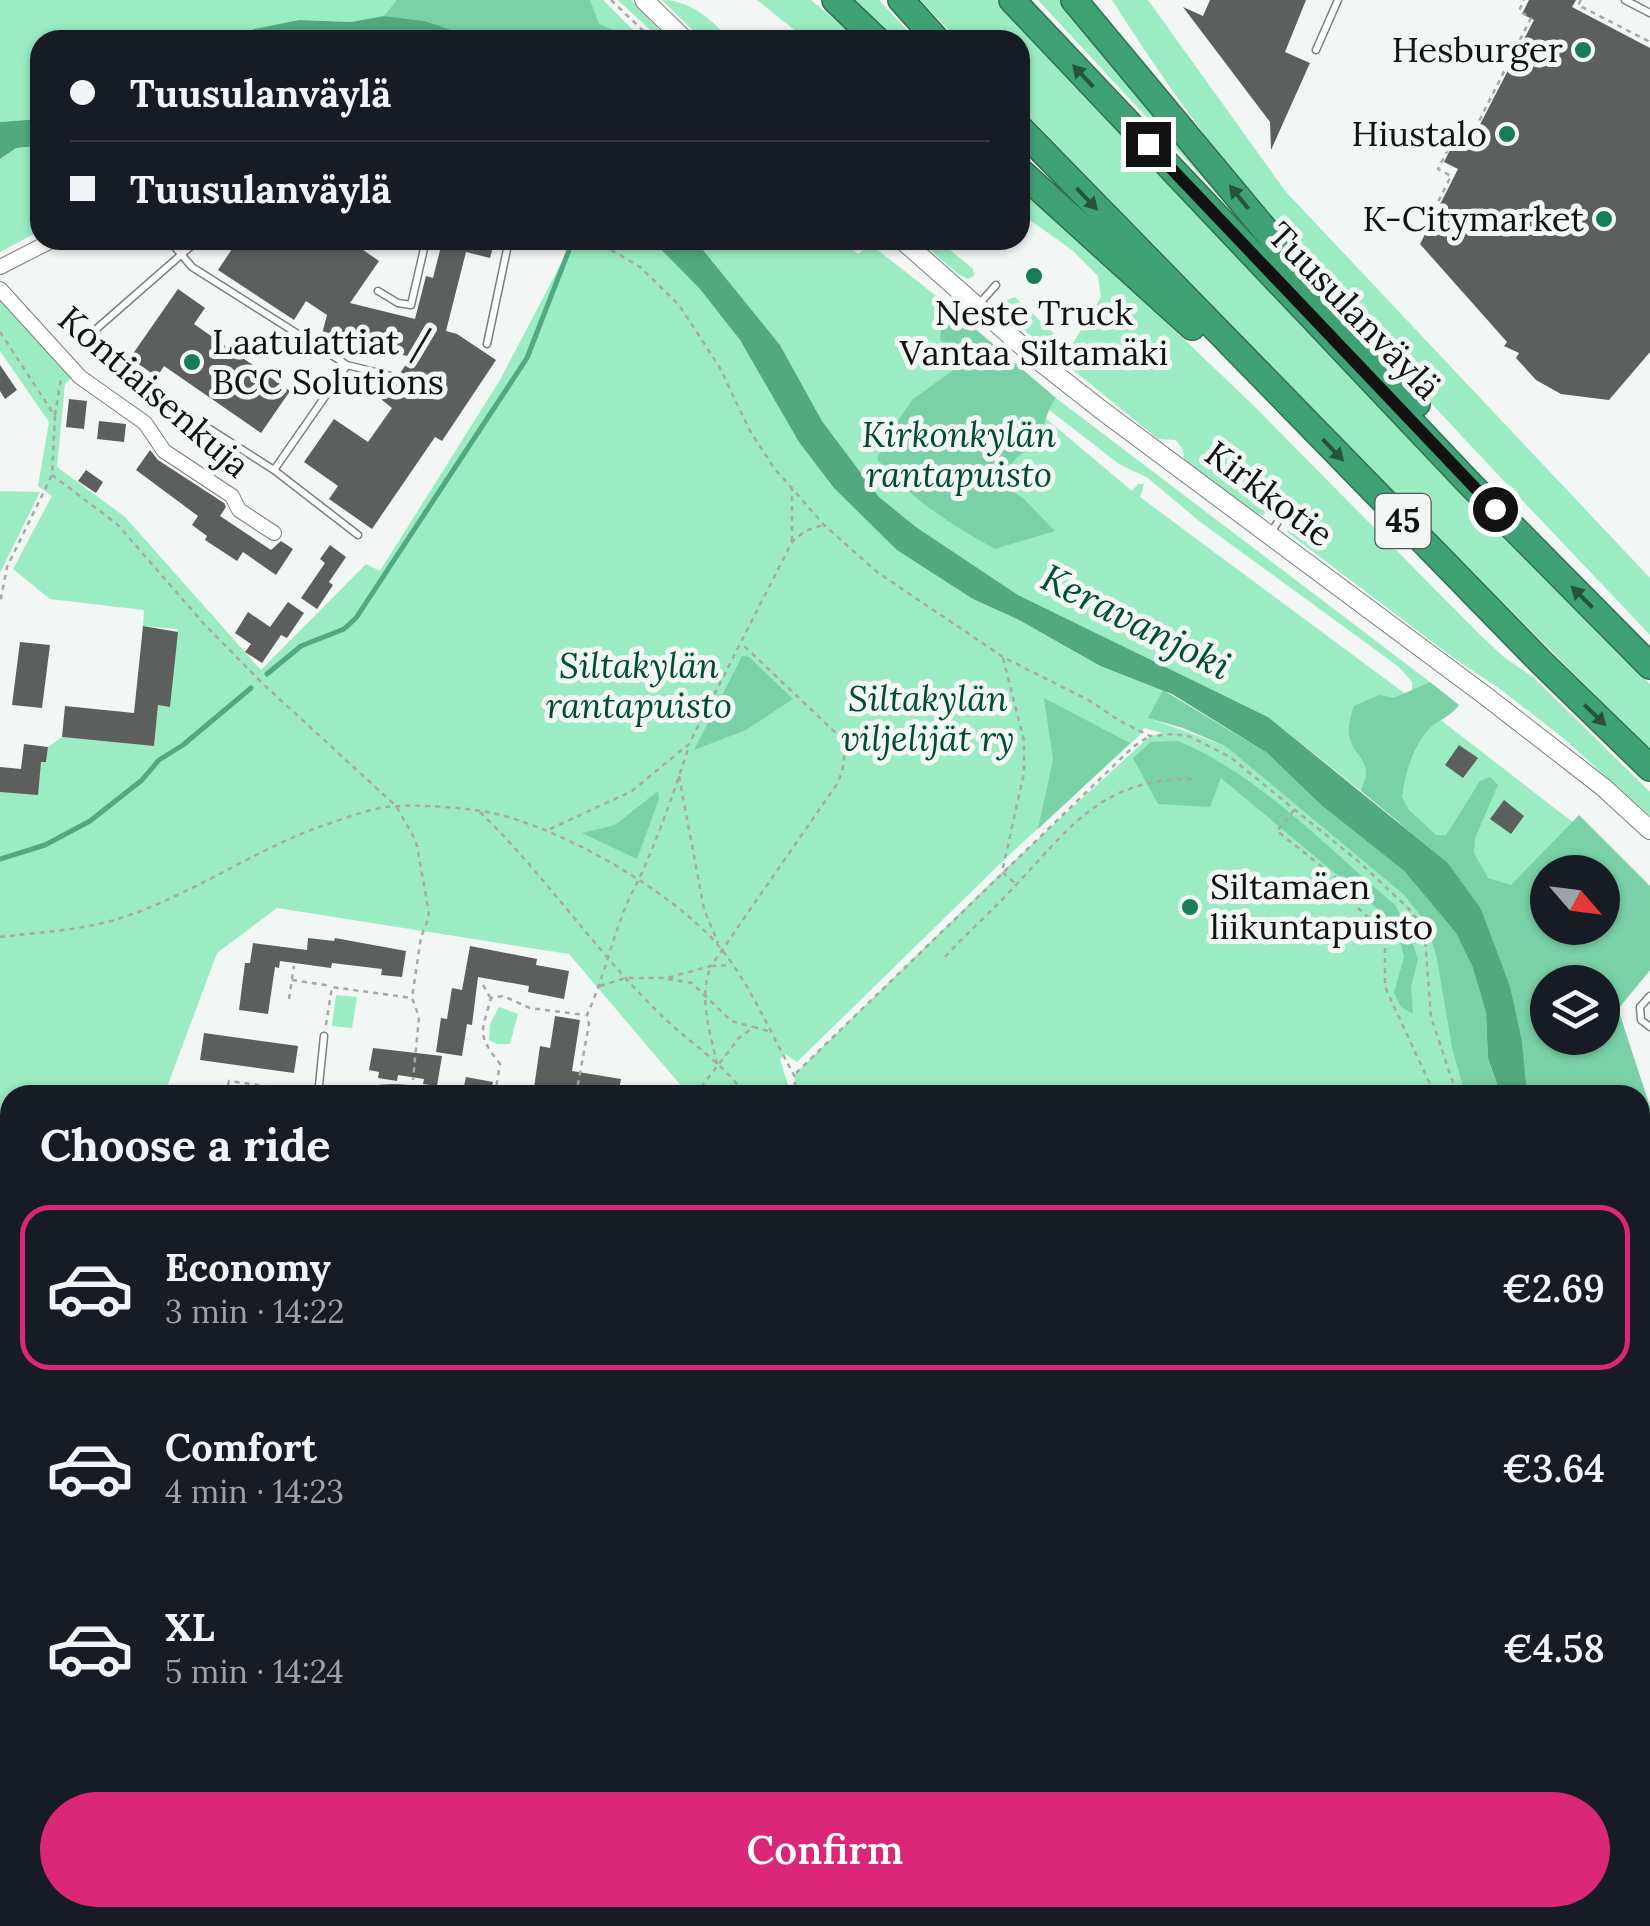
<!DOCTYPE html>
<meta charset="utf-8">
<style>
:root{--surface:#171b24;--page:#242831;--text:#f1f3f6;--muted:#9ea1a6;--line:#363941;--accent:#db2777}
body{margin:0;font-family:Lora,serif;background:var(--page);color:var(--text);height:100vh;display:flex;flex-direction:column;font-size:38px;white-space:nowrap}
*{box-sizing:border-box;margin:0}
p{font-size:32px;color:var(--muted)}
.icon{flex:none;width:55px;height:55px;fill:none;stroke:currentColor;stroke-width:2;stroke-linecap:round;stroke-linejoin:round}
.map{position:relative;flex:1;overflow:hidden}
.sheet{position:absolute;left:0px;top:1085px;width:1650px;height:842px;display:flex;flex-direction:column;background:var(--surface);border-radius:30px 30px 0 0;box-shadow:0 2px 8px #0004}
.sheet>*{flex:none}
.hud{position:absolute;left:30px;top:30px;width:1000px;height:220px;border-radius:30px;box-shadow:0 2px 8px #0004;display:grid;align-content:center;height:220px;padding:0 40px;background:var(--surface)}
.needle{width:65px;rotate:118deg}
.controls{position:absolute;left:1530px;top:855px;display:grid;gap:20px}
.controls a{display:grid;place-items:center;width:90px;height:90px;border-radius:50%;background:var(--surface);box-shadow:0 2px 8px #0004;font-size:50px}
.end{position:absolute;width:45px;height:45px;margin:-22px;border:12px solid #111211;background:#fff;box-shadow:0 0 0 5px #fff}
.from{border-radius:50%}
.hud b{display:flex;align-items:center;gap:35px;height:95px;font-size:38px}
.hud b+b{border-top:2px solid var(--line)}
.hud i{width:25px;height:25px;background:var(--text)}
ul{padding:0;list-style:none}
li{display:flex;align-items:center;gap:30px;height:165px;margin:0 20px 15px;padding:0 20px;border:5px solid transparent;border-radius:30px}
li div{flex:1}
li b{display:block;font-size:38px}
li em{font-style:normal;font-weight:600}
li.active{border-color:var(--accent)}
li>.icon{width:90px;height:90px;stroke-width:1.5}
h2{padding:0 40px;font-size:45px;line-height:120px}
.button{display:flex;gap:20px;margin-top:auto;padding:20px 40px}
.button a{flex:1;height:115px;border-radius:60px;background:var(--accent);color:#fff;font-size:40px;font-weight:600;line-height:115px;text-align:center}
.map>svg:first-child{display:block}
</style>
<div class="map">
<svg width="1650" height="1926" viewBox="0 0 1650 1926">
<rect width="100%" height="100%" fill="#f2f6f4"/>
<path fill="#9bebc3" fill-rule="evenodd" d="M0,0H603L643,40H481L425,21L384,16L351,22L299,20L254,29L228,40H40V119L0,122Z
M618,0H631L669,40H661Z
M662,0C691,0 711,20 731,40H703Z
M757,0H811L859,40H807Z
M848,0H879L916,40H891Z
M920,0H997L1314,340L1650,684V750L1404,503L1020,107V40H958Z
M1038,0H1064L1252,231Z
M1112,0H1148L1286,192L1650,578V635C1460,433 1260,236 1112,0Z
M40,146V231L0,252V159L16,148Z
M1020,183L1254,406L1479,634L1505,658L1533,677L1650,792V816L1562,737L1500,689L1451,656L1287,532C1296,511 1291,498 1274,483L1262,484L1272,508L1263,515L1256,514L1184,460L1183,450L1176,440L1158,439L1003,313L1004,301L1015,297L1063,342L1073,343L1101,297L1098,276L1072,250L1020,213Z
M561,240H652C699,277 735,331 766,381L973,599L1019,620L1099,666L1163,690L1149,718L1225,746L1403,894L1424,920L1436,955L1452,1048L1465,1095H797L794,1075L1002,872L1150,736L1163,733L1144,728L1139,736L1010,854L797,1062L785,1054L780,1059L791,1095H689L569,954L277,908L217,953L164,1095H10V1110L0,1111V792L41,762H46L48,747L62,737L154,746L158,705L170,706L177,629L143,626L144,610L50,599L13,569L52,496L38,486L49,422L0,351V297L71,378L65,384L57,467L125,517L261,670L366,564L380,571L500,380L567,252Z
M695,240H843L858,254L870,244L944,302L941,330L1132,491L1138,484H1144L1140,497L1438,718L1587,833L1650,970L1618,1009L1650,1107V1327L1640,1292V1095H1531L1400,822L1268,717L1018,595L916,527L879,497L822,421L780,345ZM1548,872H1602V928H1548ZM1548,982H1602V1038H1548Z
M919,240H938L973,269L974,276L968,279L958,274Z
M1056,398L1430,682L1412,691V682L1399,667L1199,521L1148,478L1119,464L1048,409Z
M0,491L40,492L0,573Z
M336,995L357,997L352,1028L332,1026Z
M499,1007L518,1014L510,1044H497L489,1040L490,1024Z
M1640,1542L1650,1552V1926H1238L1240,1918H1640Z
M0,1566L10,1567V1669L0,1668Z"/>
<path fill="#7ad1a7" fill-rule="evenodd" d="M397,0H590L599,24L620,33L622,40H481L425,21L384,16Z
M944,302L1056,398C1047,410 1046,422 1039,435C1027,457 1002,456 1009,489L1024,499L1055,531L995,549C947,522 913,501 877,459L885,439L913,399L962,364L940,339Z
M742,656L749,657L793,699L746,730L694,750Z
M1430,682L1459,705C1451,717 1437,720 1428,730C1412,749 1405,774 1402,797L1409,810L1436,835H1446L1480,781L1490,777L1498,785L1475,838L1474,853L1488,878L1511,885L1579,815L1650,886V970L1618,1009L1650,1107V1154L1640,1164V1095H1531L1526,1083L1522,1041L1510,986L1481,909L1448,863L1361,791C1362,785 1366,780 1366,775C1368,752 1337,751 1354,706L1379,695L1394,698ZM1548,872H1602V928H1548ZM1548,982H1602V1038H1548Z
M1163,690L1267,753L1321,805L1404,871L1456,933L1473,968L1486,1013L1488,1060L1501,1095H1465L1452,1048L1436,955L1424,920L1403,894L1225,746L1183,728L1148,718Z
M1044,698L1130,743L1038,829L1053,760Z
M1178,741C1258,774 1329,849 1395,905L1407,927L1418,959L1411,987L1413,1014L1401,1007L1394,993L1404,957L1396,924L1221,778L1210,807L1158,804L1133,758L1151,742Z
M658,791L659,799L637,859L582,833L615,825Z
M1640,1480L1650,1487V1552L1640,1542Z
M1640,1569L1650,1576V1626L1640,1623Z
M191,1918H550L548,1926H182Z"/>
<path fill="#52a981" d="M384,16L425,21L481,40H228L254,29L299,20L351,22Z
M40,119V146L16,148L0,159V122Z
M652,240H695L780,345L822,421L879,497L916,527L1018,595L1268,717L1448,863L1481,909L1510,986L1522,1041L1526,1083L1531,1095H1501L1488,1059L1486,1013L1473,968L1456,933L1404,871L1321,805L1267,753L1238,735L1172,694L1100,666L1019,620L973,599L897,550L834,488L799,442L740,340L700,289Z
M1640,1292L1650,1327V1487L1640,1480Z"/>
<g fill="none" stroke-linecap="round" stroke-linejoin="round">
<path stroke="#52a981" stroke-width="5" d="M267,674L301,646L344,629L356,618L527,358L571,245
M0,859L45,845L90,821L142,780L159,760L183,745L251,688"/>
</g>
<path fill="#5c5f5d" d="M1210,0H1306L1285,52L1310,63L1271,150L1270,122L1183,7L1203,16Z
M1529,0H1576L1572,7L1650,48V352L1609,400L1561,394L1536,380L1516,358L1519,353L1504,346L1507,342L1420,244L1458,169L1444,162L1458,134L1471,142L1534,20L1522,14Z
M238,240H349L379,261L350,303L415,319L426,276L433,278L441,246L437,245L438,240H495L490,258L466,252L446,331L457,334L496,360L442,441L435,437L372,529L329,499L338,486L304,462L334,419L368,442L392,408L382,400L411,357L322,334L327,315L306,301L294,320L218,270Z
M178,289L205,308L194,324L290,391L261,433L164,366L157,377L130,358Z
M0,365L17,390L5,399L0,391Z
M69,399L87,401L84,429L66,427Z
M99,421L126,424L124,442L97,439Z
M150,450L158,460L224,503L226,507L220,516L271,550L281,541L293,549L276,575L243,552L237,561L205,540L207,536L192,525L198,516L136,470Z
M86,470L103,482L96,493L78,481Z
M330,545L346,557L329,582L333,585L317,609L301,598L325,563L320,559Z
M288,602L304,613L287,638L281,635L262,663L245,652L251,644L235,633L248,612L270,627Z
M143,626L178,632L170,707L158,705L154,746L62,737L65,706L134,713Z
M20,642L50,645L42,708L12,705Z
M24,744L48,747L46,762H41L38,795L0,792V767L21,769Z
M1459,745L1478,758L1463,778L1445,765Z
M1504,800L1524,816L1511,834L1490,819Z
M308,938L334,941L335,938L406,951L402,977L381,975L382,969L332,963L331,968L280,961L279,968L275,967L268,1014L239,1010L245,963H250L253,943L307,950Z
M470,946L537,959L536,965L569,971L564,999L528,992L529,986L478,977L472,1025L467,1024L462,1056L436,1052L441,1018L447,1019L452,988L462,990Z
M555,1016L580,1020L572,1071L621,1079L618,1095H533L540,1046L550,1048Z
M204,1033L298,1046L294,1073L200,1060Z
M373,1048L442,1056L437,1086L423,1084L424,1079L398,1075L397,1081L378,1078L379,1072L369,1070Z
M466,1077L493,1082L490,1095L463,1091Z"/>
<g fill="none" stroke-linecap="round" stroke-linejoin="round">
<g stroke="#7b7f7d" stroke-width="9">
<path id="service" d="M1625,0L1650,13
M1316,50L1338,0
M169,240L192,267L347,365L391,376
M198,240L94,331L119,371L274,470L358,535
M378,291L398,303L411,305L426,240
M980,303L996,285
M487,344L509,240
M274,470L347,365
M1270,534L1288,506
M1650,996L1640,1007L1641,1020L1650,1027
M318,1095L324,1036
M360,1095C384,1082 423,1092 450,1095"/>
</g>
<g stroke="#7b7f7d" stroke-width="16">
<path id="minor" d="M0,267L53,240
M0,289L80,377L145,423L164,451L232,496L239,510L274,533
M0,1247L10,1242"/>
</g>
<g stroke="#7b7f7d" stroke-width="20">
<path id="tertiary" d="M644,0L685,40
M902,240L1039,361L1100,409L1487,697L1603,787L1650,830"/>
</g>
<g stroke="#2f7053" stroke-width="28">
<path id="motorway" d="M835,0L877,40
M901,0L937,40
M1012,0L1469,483L1650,666
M1074,0L1296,267L1417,404
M1020,128L1541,662L1650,768
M1020,171L1192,327"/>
</g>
<path stroke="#a5a8a6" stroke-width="2.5" stroke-dasharray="5 5" stroke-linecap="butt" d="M611,0L653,40
M1581,0L1578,5L1650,42
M1425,228L1451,176L1438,169L1459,128L1472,135L1531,18L1519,11L1524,0
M594,240L640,267L679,305L720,368L749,429L774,468L824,525L877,572L1003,657L1092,702L1120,721L1150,736L1174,734L1191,737L1230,757L1358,861L1408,908L1420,923L1425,939L1431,1017L1457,1095
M878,240L886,247
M0,332L55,416L52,475L7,567L0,603
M55,415L61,378
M52,475L117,524L205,625L261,682L396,806L416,841L428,907L429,917L421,937L412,998
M792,541V489
M1003,658L1024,741V773L1002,872L1016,884
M679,776L704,909L718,943
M1294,810L1277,831L1344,884L1358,908L1377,926L1385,944V987L1435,1095
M480,812C545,875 596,952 661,1015C688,1042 724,1063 745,1095
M550,829L632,791L689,744L792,542L805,531L823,525
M0,937C42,932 87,930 127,916C194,893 253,851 319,827C343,819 375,806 400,806C424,805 451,807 475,810C549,819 676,892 722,950C751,986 771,1034 794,1075L796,1095
M945,957C968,932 993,910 1016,885C1073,824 1103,778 1195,779
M668,979L692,983L731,1021L753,1027
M292,980L331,986
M483,985L490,997
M600,986L626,978H667L711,966L837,784C846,764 847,753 837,734L742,644
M289,999L294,966
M326,1025L332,987L412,998L419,1017L413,1080
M717,1064C710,1032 698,996 711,966L731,965
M796,1073L1133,747L1148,737
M226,1095L229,1081L308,1092
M495,1095L500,1064C477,1034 481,1034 491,998L503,996L530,1008L585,1015
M576,1095L589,1024L587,1015C605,976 614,928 633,891C656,845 673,795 689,746
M695,1095L739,1038L754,1027L768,1031
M1640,1561L1650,1569
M1640,1682L1650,1674
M0,1688L10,1697
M1640,1749L1650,1797
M1640,1804L1650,1812
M425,1918V1926
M476,1918L502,1926
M522,1918L533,1926
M638,1918L681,1926
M837,1918L851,1920
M1073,1918L1103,1924
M1584,1918L1585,1926
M1179,1923L1192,1925
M31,1926L33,1918
M161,1926L162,1918
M506,1926V1918
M620,1926L622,1918
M712,1926L713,1921
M758,1926L760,1918
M899,1926L901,1918
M954,1926L955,1918
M1253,1926L1254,1918"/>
<use href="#service" stroke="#fff" stroke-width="6"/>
<use href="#minor" stroke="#fff" stroke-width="14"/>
<use href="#tertiary" stroke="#fff" stroke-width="18"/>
<use href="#motorway" stroke="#3fa277" stroke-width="25"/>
</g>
<defs><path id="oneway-solid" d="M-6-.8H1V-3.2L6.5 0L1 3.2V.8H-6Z" transform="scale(2.5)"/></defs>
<g fill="#26533f">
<use href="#oneway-solid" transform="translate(1083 76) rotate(-133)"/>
<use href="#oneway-solid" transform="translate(1239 197) rotate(-129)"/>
<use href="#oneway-solid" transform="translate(1087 199) rotate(46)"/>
<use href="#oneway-solid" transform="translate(1333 450) rotate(46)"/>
<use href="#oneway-solid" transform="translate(1582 597) rotate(-135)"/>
<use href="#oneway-solid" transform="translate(1595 715) rotate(44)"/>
</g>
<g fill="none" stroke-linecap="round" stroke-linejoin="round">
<path stroke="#111211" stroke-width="12" d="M1148,144L1495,509"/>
</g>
<g fill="#187d57" stroke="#f2f6f4" stroke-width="4">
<circle cx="1583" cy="50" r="10"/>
<circle cx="1507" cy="134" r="10"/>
<circle cx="1604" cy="219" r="10"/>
<circle cx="1034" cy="276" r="10"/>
<circle cx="192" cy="362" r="10"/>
<circle cx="1190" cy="907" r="10"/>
</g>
<g text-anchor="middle" stroke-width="10" stroke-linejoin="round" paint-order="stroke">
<rect fill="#f2f6f4" stroke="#545655" stroke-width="2.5" x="1375.5" y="494" width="55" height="54" rx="8"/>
<g font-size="32" font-weight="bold" fill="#111211">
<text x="1403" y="532">45</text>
</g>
<g font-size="35" fill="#111211" stroke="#f2f6f4" text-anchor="end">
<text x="1563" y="62">Hesburger</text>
<text x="1487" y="146">Hiustalo</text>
<text x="1584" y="231">K-Citymarket</text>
<text x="1034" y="325" text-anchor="middle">Neste Truck<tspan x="1034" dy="40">Vantaa Siltamäki</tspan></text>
<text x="212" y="354" text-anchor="start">Laatulattiat /<tspan x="212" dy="40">BCC Solutions</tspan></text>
<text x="1210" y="899" text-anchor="start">Siltamäen<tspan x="1210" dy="40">liikuntapuisto</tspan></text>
</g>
<g font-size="35" fill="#111211" stroke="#f2f6f4">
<text transform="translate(1354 311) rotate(46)" y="12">Tuusulanväylä</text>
<text transform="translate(154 392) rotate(41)" y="12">Kontiaisenkuja</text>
<text transform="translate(1269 494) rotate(37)" y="12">Kirkkotie</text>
</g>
<g font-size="35" font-style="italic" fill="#004c32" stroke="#f2f6f4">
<text x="959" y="447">Kirkonkylän<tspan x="959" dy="40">rantapuisto</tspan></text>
<text x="639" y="678">Siltakylän<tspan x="639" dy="40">rantapuisto</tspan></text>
<text x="928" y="711">Siltakylän<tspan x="928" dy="40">viljelijät ry</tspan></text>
</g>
<g font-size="38" font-style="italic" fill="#014d32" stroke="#f2f6f4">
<text transform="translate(1136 622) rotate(27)" y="13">Keravanjoki</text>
</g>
</g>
</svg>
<div class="controls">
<a><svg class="needle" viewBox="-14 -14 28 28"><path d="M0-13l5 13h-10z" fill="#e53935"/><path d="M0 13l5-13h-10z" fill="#9ea1a6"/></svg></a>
<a><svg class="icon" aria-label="layers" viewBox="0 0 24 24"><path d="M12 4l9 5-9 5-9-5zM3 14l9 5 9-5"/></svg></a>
</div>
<i class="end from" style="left:1495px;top:509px"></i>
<i class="end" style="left:1148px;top:144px"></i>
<div class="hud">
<b><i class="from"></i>Tuusulanväylä</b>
<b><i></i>Tuusulanväylä</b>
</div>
<section class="sheet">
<h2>Choose a ride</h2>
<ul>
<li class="active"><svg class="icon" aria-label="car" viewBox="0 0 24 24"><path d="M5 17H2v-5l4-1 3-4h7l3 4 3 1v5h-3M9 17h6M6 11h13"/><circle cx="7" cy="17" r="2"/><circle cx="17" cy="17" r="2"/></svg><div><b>Economy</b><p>3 min · 14:22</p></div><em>€2.69</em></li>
<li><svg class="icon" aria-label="car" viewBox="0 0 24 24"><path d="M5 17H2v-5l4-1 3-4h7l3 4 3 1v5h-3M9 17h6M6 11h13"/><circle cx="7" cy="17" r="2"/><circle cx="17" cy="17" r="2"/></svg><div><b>Comfort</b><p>4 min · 14:23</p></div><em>€3.64</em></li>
<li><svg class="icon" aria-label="car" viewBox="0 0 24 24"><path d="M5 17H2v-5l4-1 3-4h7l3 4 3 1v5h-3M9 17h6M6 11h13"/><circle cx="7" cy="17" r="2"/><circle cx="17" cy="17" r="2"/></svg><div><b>XL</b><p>5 min · 14:24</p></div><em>€4.58</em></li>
</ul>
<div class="button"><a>Confirm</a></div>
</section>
</div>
